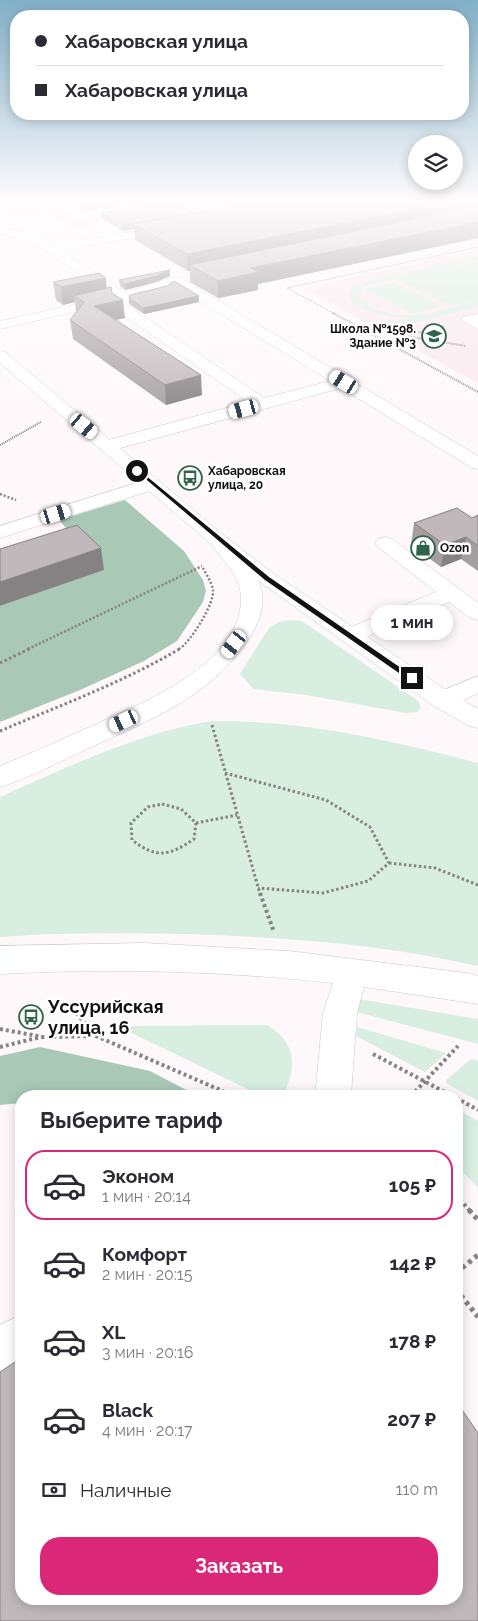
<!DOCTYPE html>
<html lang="ru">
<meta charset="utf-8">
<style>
:root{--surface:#fff;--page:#f7f7f7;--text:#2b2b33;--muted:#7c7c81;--line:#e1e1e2;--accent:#db2777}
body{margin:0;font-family:Raleway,sans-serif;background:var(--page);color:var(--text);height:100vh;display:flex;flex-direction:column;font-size:19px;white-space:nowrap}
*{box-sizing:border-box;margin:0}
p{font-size:16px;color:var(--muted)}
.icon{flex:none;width:28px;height:28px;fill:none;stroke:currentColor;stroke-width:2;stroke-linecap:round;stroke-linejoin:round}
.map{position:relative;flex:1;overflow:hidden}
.side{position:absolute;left:15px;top:1090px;width:448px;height:515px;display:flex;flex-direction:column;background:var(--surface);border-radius:20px;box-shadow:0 2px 12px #0003}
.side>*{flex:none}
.guide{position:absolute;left:10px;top:10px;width:459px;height:110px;border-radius:20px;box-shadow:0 2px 12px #0003;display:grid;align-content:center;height:110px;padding:0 25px;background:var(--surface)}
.buttons{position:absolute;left:408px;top:135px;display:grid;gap:10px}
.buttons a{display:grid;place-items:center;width:55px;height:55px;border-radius:50%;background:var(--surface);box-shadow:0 2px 12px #0003;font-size:25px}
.end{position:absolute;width:22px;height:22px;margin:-11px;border:6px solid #141112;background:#fff;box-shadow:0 0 0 2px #fff}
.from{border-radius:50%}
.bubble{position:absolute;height:35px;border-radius:18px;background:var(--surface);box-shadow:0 2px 12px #0003;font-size:16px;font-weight:700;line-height:35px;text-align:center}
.car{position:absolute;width:15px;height:30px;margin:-15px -8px;border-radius:6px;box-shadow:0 0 4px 1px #0007;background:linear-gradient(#fff 24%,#345 0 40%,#fff 0 76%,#345 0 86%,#fff 0)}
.guide b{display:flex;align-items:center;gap:18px;height:48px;font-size:19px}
.guide b+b{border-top:1px solid var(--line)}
.guide i{width:12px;height:12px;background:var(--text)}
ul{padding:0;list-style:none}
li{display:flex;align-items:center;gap:15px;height:70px;margin:0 10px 8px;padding:0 15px;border:2px solid transparent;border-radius:20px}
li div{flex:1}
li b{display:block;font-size:19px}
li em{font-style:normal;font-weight:700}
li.active{border-color:var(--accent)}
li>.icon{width:45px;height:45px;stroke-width:1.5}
h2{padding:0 25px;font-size:22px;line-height:60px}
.pay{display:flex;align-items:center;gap:12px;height:55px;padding:0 25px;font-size:19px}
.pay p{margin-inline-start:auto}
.cta{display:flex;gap:10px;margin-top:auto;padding:10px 25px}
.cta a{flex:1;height:58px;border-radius:20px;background:var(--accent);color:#fff;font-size:20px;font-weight:700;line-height:58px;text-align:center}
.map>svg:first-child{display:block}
</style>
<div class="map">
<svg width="478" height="1621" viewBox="0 0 478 1621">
<rect width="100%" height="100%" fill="#fff8fa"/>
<path fill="#fae8ed" d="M32,201H237L74,228Z
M478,250V383L303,288Z"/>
<path fill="#d7eee0" d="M14,201H24L43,212L14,217L0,208V203Z
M478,256V260L405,277L478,261V300L451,306L395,279L366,286L358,295C366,312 401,317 418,315C438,313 459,305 478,301V307L399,326L393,323L408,318C386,316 368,314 350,300L349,292L356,285L372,280Z
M393,283L442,306L412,313L365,289Z
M290,620L302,621L417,700L421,706L418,712L406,713L306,695L253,689L240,674L269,628L279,622Z
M211,721C302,720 390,740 478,763V966C382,944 283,937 185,934C123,933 62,932 0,937V797C69,766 136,734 211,721Z
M353,998L478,1019V1044L349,1010Z
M267,1025C297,1043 297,1066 283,1096H262L117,1026Z
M357,1027L446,1053L425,1072L356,1036Z
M471,1059L478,1061V1101L446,1083V1080Z
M456,1109L478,1121V1187L456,1166Z"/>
<path fill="#a9c9b6" d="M125,500L184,551L203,580L206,591L203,602L177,641L144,661L80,690L0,722V606L103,570L59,520Z
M40,1047L150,1071L198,1096H21V1103L0,1105V1056Z"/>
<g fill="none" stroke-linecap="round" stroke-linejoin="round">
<g stroke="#cfc6c9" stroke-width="1">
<path id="minor" d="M47,201H59L80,213L155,201H179L174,204L78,220Z
M171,225L177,228L175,230L62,251L125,292C134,290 174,276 179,277L478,456V469L472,468L341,388L113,450H101L98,446L101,442L248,402L115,309L114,303L0,329V321L112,296L30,240L0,234V228L38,235L54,245ZM174,285L330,381L264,398L127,305L129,300L167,290Z
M478,314V329L461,320L463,317Z
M152,478L159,480L161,484L159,488L0,538V526Z
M219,535C235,539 250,565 258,580C268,601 260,622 248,640C210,698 147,721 87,749C59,762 30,778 0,787V766C31,753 63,739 94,725C142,703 240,664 241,600C242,576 221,559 209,541L212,537Z
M385,537L392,539L478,603V620L470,618L449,602L357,641L349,643L341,641L338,636L341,631L436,592L378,547L375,543L378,539Z
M478,676V693L452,706L443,708L434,706L431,700L434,694Z
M145,943L289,951L467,973L478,976V1004L364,987L357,1013L351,1096H315L323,1013L333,983C222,971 112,968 0,974V946Z
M21,1315V1361L0,1372V1325Z"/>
</g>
<g stroke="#cfc6c9" stroke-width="1">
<path id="major" d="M0,351L5,352L226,537L274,574L452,694L478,709V728L469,726L434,706L260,582L212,545L0,363Z"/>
</g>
<path stroke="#878283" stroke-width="1" stroke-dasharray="1 1" stroke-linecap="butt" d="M335,314L287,288L478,247"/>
<path stroke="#878283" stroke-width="2" stroke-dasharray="1 1" stroke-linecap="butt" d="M333,313L478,392
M408,335L445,326
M405,336L466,346
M0,445L41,422"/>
<path stroke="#878283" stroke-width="2.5" stroke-dasharray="2 2" stroke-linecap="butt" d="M0,494L16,500
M28,649L202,566
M179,649C190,643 215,603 213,590C212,583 206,574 203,568"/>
<path stroke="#878283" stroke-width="3" stroke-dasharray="2.5 2.5" stroke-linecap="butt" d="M0,663L31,648
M212,725L260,894
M0,731C61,705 124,682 181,648
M225,773L326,800L370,827L389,863L368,881L323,893L258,888
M162,804L181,809L196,823L194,839C169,856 157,859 132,840L131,823L148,807Z
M196,823L237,815
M389,863L435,868L478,885"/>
<path stroke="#878283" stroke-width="4" stroke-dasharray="3 3" stroke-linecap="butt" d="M260,893L274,932
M76,1013L96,1036L234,1096
M0,1029L43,1037L96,1036
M0,1047L41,1037
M373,1054L452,1096
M411,1096L458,1046
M456,1098L478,1110
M456,1195L470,1211"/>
<path stroke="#878283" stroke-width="5" stroke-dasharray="4 4" stroke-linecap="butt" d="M469,1210L478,1220
M456,1273L478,1255
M456,1289L478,1317"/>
<use href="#minor" fill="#fff" fill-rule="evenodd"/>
<use href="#major" fill="#fff" fill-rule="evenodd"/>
</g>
<path fill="#a59ea0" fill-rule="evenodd" d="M74,201H147L88,210Z
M260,201H478V238L258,284V290L218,298L190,282V271H188L135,240L134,229L123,231L102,218L101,213H195ZM461,205L470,208L461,210Z
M170,276L156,282L125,290L120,286L119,280Z
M53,282L107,288L112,293L125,318L116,320L202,395L166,405L73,339L70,320L76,313L75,302L63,305L56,300Z
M199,296V302L144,314L129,304V298Z
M478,515V571L461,559L441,567L411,545L414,523L472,518Z"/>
<path fill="#868182" d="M87,201H147L88,210Z
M457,201H462L460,215L189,265L190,271H188L187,254Z
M478,222V238L258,284V290L218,298V281L251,268Z
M133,224L134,229L123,231V225Z
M170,270V276L156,282L125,290V284Z
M106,278L107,295L74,296L75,302L63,305L61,287Z
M199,296V302L144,314L143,308Z
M123,300L125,318L96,324L94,306Z
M201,375L202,395L166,405L165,385Z
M466,537L461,559L441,567L445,545Z
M101,548L104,570L0,606V582Z"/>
<path fill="#c0b8ba" stroke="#868182" d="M172,201H173L195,213L123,225L101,213Z
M260,201H457L187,254L133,224Z
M478,206V222L251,268L258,272L218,281L189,265Z
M170,270L156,276L125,284L119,280Z
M99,273L106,278L61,287L53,282Z
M174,281L199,296L143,308L129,298L130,295L167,286Z
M111,287L112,293L123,300L94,306L201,375L165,385L70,320L84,302L74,296Z
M457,508L472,518L478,515V546L466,537L445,545L414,523Z
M77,525L101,548L0,582V549Z
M21,1358V1599H456V1401L478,1433V1621H0V1372Z"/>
<linearGradient id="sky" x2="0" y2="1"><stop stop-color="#82b0c8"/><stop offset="0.47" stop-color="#fffcfd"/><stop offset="1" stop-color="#fffcfd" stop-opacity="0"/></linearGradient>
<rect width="478" height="428" fill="url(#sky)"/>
<path fill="#141112" d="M135,470H139L269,577L414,677V680H409L265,580Z"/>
<defs>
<g id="school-ring" transform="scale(1.25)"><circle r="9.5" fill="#fff" stroke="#2f6449" stroke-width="1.5"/><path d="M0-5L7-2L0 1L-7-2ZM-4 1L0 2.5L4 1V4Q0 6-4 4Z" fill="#2f6449"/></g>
<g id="bus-ring" transform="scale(1.25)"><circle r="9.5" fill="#fff" stroke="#2f6449" stroke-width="1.5"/><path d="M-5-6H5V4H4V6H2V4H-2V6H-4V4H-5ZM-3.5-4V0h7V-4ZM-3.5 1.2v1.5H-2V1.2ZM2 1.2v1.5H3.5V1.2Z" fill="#2f6449"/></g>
<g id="shop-ring" transform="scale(1.25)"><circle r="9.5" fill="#fff" stroke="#2f6449" stroke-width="1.5"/><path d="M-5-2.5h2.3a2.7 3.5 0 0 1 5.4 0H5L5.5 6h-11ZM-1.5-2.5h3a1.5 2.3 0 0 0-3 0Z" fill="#2f6449"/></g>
</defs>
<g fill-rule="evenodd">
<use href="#school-ring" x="434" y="336"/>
<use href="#bus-ring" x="190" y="478"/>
<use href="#shop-ring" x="423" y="548"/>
<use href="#bus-ring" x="31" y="1017"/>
</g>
<g text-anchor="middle" stroke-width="5" stroke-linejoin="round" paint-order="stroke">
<g font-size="12" font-weight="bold" fill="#141112" stroke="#fff" text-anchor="start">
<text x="416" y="333" text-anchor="end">Школа №1598.<tspan x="416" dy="14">Здание №3</tspan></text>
<text x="208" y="475">Хабаровская<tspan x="208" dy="14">улица, 20</tspan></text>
<text x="440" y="552">Ozon</text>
</g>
<g font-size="18" font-weight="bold" fill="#141112" stroke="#fff" text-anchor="start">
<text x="48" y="1013">Уссурийская<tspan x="48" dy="21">улица, 16</tspan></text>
</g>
</g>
</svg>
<div class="buttons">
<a><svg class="icon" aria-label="layers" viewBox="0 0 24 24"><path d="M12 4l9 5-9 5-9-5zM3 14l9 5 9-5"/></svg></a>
</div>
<i class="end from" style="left:137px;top:471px"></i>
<i class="end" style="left:412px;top:678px"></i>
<div class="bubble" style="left:371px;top:605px;width:82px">1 мин</div>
<i class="car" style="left:344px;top:382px;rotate:301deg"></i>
<i class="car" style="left:244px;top:409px;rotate:255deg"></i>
<i class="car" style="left:84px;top:426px;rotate:130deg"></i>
<i class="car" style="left:56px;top:514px;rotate:73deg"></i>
<i class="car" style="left:234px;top:644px;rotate:217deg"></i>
<i class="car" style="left:124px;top:721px;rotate:245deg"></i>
<div class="guide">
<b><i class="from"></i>Хабаровская улица</b>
<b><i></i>Хабаровская улица</b>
</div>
<section class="side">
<h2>Выберите тариф</h2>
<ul>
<li class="active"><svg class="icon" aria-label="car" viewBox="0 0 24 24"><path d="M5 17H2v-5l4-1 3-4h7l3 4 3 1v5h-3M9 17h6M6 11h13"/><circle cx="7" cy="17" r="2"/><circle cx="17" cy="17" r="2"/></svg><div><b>Эконом</b><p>1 мин · 20:14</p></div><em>105 ₽</em></li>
<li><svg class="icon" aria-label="car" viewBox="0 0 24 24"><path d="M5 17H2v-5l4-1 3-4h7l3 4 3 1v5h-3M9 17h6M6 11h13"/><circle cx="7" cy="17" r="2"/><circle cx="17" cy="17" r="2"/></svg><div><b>Комфорт</b><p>2 мин · 20:15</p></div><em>142 ₽</em></li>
<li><svg class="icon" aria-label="car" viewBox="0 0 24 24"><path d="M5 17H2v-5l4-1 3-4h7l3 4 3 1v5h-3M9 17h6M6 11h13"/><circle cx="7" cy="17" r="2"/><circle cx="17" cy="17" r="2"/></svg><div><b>XL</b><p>3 мин · 20:16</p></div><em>178 ₽</em></li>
<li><svg class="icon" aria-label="car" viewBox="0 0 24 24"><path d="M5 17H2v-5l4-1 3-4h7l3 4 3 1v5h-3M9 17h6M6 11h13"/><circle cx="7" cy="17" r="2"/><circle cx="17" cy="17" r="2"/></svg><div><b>Black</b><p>4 мин · 20:17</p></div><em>207 ₽</em></li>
</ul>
<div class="pay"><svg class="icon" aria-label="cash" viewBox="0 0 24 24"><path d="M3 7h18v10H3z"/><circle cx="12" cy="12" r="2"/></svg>Наличные<p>110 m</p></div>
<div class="cta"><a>Заказать</a></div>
</section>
</div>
